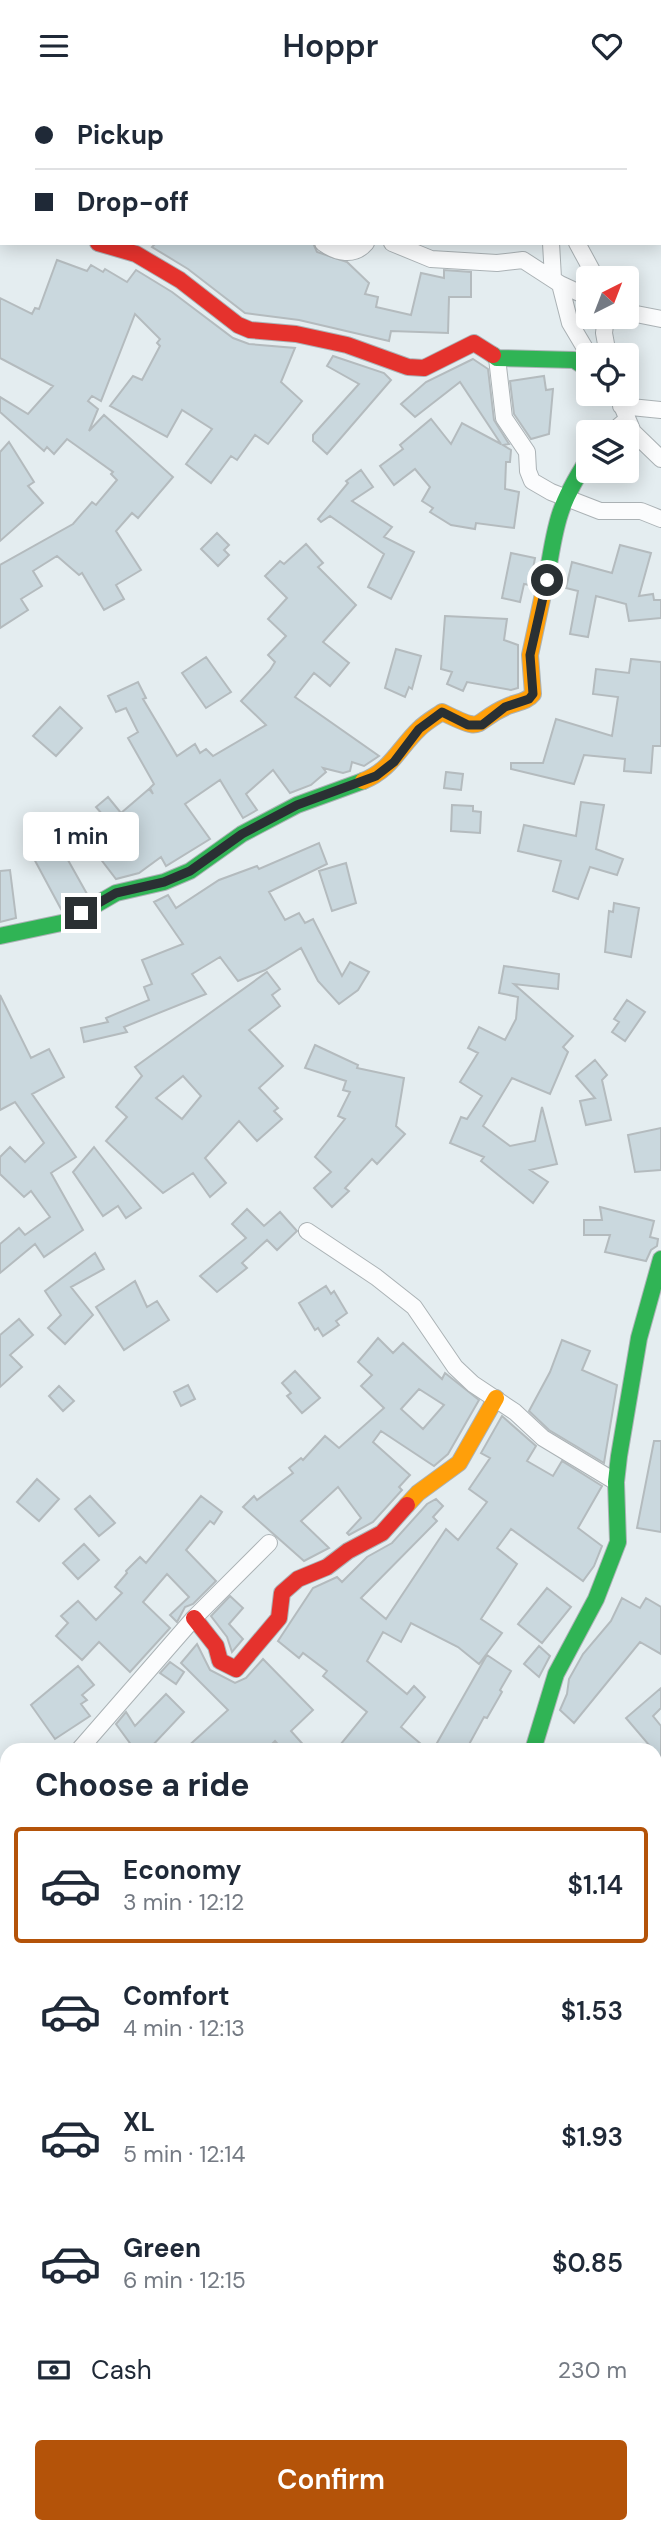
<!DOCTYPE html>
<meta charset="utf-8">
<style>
:root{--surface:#fff;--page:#f2f2f3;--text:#1f2937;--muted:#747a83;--line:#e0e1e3;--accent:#b45309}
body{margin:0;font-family:"DM Sans",sans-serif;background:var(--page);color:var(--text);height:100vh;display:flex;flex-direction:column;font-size:26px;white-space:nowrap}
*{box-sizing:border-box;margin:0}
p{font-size:23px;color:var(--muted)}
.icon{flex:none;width:38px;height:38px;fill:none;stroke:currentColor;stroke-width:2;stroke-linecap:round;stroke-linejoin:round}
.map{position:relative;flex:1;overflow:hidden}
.sheet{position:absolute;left:0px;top:1652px;width:662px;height:791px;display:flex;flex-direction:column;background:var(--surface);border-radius:21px 21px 0 0;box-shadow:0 4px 18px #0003}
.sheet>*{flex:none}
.banner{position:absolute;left:0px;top:0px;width:662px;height:154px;box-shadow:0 4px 18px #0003;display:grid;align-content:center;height:154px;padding:0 35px;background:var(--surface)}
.needle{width:46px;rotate:42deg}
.tools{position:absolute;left:576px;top:175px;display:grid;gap:14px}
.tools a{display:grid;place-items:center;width:63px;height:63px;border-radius:7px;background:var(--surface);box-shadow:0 4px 18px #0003;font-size:35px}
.end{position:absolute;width:32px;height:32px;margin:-16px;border:9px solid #2a3033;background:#fff;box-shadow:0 0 0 4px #fff}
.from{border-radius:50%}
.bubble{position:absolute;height:49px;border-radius:7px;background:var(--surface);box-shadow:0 4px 18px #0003;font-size:23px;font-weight:600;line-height:49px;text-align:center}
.banner b{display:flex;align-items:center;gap:24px;height:66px;font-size:26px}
.banner b+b{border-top:2px solid var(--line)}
.banner i{width:18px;height:18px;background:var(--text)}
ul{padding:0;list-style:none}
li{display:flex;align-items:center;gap:21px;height:116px;margin:0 14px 10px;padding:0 21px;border:4px solid transparent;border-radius:7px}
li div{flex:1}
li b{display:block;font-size:26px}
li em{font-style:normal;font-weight:600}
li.current{border-color:var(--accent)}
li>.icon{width:63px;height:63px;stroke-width:1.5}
h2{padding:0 35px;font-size:32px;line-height:84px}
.pay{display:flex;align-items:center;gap:18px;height:77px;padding:0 35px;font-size:26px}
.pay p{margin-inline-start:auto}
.action{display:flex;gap:14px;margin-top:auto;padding:14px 35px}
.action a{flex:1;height:80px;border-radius:7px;background:var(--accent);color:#fff;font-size:28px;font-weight:600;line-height:80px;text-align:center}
header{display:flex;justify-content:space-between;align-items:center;height:91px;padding:0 35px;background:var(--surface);font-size:32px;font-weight:600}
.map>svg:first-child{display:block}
</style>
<header><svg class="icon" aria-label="menu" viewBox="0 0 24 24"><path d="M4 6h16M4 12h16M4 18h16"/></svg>Hoppr<svg class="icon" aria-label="heart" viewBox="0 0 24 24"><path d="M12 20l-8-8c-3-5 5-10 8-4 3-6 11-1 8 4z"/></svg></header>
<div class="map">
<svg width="661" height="2443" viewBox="0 0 661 2443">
<rect width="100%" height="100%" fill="#e4edf0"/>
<path fill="#cad8de" stroke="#b4bbbe" stroke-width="2" fill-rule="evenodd" d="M156,152H313L317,161L347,171L369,192L365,203L378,206L376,216L411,224L421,182L444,187V179L471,181V206H449L448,242L391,240L389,250L299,229L245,222L188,178L152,156Z
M57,169L87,180L91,174L103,181L105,178L127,191L136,179L172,201L233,247L249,253L295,257L281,291L302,310L268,353L255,344L237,369L231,365L211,392L186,373L212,338L182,319L167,346L110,315L133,285L142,289L160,255L157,252L160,248L135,223L101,310L92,305L88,310L98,318L89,340L104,324L173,386L138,427L132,422L116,440L141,479L116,494L124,508L104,519L82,482L79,484L57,465L33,480L42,495L21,508L28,519L0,537V474L73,433L92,411L96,414L117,389L111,383L113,381L67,348L54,363L47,356L44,360L0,321V306L28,323L53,295L0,267V207L32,223L35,217L39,218Z
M333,265L384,282L391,289L327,363L313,350V344L359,293L327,275Z
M473,268L488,278L494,329L509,353L503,354L511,359L510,371H506L505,398L519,401L514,437L476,432L475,438L451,434L430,421L433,417L422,410L430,396L415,378L394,394L380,375L403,358L400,354L431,328L451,353L462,332L501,353L460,291L415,326L401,313L426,291Z
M544,285L546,299L553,298L549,343L531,348L514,323L510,290Z
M9,351L34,391L28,395L43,412L0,450V361Z
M361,379L373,396L352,410L392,436L384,446L414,461L391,508L368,496L384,463L330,425L321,431L318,428L348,392L346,390Z
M217,442L229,454L224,459L229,464L218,475L201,458Z
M306,453L323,472L318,476L356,514L323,551L349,572L330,595L314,582L295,606L379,665L364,675L352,671L350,680L343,682L323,677L326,681L311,694L290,702L273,679L246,703L257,719L243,727L220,689L185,713L210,748L166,775L161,766L139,782L116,788L96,762L120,744L96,716L108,706L121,722L149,698L153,703L150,697L154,693L128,647L138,641L126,617L116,621L108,605L138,591L146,607L143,608L177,665L195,653L200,662L206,658L213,665L266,634L241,610L270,579L275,571L268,564L286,545L268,528L287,507L265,485L280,470L284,473Z
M620,454L651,462L639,505L653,503L654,509H661V527L629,530L626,513L596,505L588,546L570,543L578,500L566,497L572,471L612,482Z
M511,462L535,467L530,494L524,493L520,511L502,507Z
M445,525L507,528L504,549L518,554V597L511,599L467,591L463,600L447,593L452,581L441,578Z
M396,558L421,565L412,598L409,596L405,606L385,597Z
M206,566L231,601L206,617L182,582Z
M631,568L661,571V655H653L651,682L624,680L625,668L584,664L574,693L511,678V672H543L556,628L612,645L618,606L593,603L596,578L629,582Z
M60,616L82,637L56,665L33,645Z
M446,681L463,683L461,699L444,697Z
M581,711L604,714L596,758L623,768L617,784L590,776L578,808L553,800L561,770L518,760L524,734L576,745Z
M452,714L473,715V720L481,721L480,742L451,740Z
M319,752L327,773L269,801L285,829L299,822L305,832L313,828L342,885L350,871L369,881L358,899L339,913L318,890L301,857L265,879L238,890L220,866L192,883L206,903L124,936L127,941L84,951L81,937L108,931L106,927L149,909L144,896L152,893L142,869L183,853L154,811L168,804L176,817L219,789L257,775L259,778Z
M59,753L87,803L61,818L33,766Z
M346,772L356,812L332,820L319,780Z
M10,779L16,827L0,831V780Z
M614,812L639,817L631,866L605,861L609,820L613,821Z
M504,875L559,883L558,898L514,893L573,945L563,956L568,961L550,1003L512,987L483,1035L510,1055L535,1050L542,1016L557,1073L530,1079L548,1091L533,1112L481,1070L484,1066L450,1052L461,1026L467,1028L482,1005L460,991L478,962L468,957L479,936L505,949L516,928L518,906L499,902Z
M267,881L280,898L272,904L280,915L249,939L283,975L259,997L278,1017L274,1020L282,1028L257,1050L239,1030L205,1067L226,1092L210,1106L193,1082L163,1102L106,1050L127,1026L116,1016L142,985L135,976ZM183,985L201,1005L182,1028L156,1007Z
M0,904L31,967L49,958L64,986L32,1003L76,1066L51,1082L83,1139L44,1166L35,1153L0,1182V1153L19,1137L25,1144L50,1126L31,1100L24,1106L0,1083V1066L10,1056L25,1071L44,1052L15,1011L0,1019Z
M627,909L645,921L625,950L612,941L619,931L614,928Z
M315,954L358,974L357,977L404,987L396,1035L405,1043L377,1073L372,1068L345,1097L349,1100L332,1116L314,1097L331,1081L315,1066L345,1028L338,1025L350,1001L343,999L346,990L305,977Z
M595,969L607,984L602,989L611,1029L586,1034L580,1010L595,1007L576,985Z
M661,1037V1079L635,1081L628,1044Z
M94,1056L141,1117L126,1127L118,1115L103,1125L73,1081Z
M600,1116L654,1130L650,1146L658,1148L657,1155L651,1159L646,1170L605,1161L610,1144H584V1129H602Z
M247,1118L264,1135L280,1121L297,1140L277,1159L267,1149L242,1172L247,1177L217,1201L200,1185L246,1147L232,1133Z
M95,1162L104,1178L71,1196L93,1224L65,1253L48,1237L61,1224L45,1200Z
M135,1190L147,1216L157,1210L169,1229L124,1259L96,1216Z
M326,1195L331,1203L334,1200L347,1222L336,1230L339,1234L323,1245L318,1237L315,1239L299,1212Z
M19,1228L33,1244L10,1264L22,1276L0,1296V1244Z
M378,1247L393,1262L403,1252L442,1288L445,1282L479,1309L448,1363L434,1375L381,1340L373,1351L410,1384L399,1396L402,1399L373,1431L349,1444L347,1442L361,1427L338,1396L301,1430L329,1457L304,1470L243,1416L254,1405L257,1409L293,1382L289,1377L301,1367L303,1369L325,1345L339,1357L384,1317L361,1295L372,1284L358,1271ZM419,1298L444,1314L423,1338L401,1318Z
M562,1249L590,1260L582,1279L617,1294L604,1372L549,1339L529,1320L550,1281Z
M295,1280L320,1307L302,1322L287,1305L291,1302L282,1292Z
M188,1294L195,1308L181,1315L174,1301Z
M59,1295L74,1310L63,1320L49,1305Z
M502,1325L536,1355L527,1370L553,1385L562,1370L602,1395L578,1437L602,1455L594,1475L583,1490L511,1438L497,1457L517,1473L481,1528L502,1542L479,1573L458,1556L411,1532L401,1551L383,1541L367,1570L407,1603L414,1595L425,1606L401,1636L428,1659H336L367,1621L323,1585L327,1580L303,1562L299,1567L278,1550L313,1497L337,1486L342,1491L367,1466L392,1452L427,1413L436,1408L443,1415L433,1426L437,1430L361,1507L386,1528L446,1438L458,1449L487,1411L469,1398L490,1367L481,1362Z
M654,1350H661V1441L637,1437Z
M37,1388L59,1408L39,1430L17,1411Z
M90,1405L115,1432L99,1445L75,1418Z
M201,1405L222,1421L214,1433L210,1430L186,1459L216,1490L193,1513L185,1516L177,1531L170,1524L189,1506L167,1483L143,1511L170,1537L130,1581L99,1551L82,1569L56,1545L68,1532L61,1525L78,1510L96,1529L122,1502L115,1496L127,1482L126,1480L140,1466L146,1472Z
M84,1453L99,1469L78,1488L63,1472Z
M547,1497L571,1516L542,1552L518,1533Z
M230,1505L243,1517L229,1533L243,1548L232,1561L227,1546L211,1525Z
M622,1507L640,1517L646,1507L661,1516V1563L640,1551L574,1632L560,1619L567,1603L569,1588L583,1563L611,1530Z
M197,1553L210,1579L235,1592L246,1587L263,1568L313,1619L291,1640L308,1659H283L275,1650L266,1659H184L228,1619L181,1572Z
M539,1555L550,1565L539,1586L524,1573Z
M487,1564L511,1580L500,1599L502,1601L487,1627L484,1626L466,1659H433Z
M170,1571L184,1581L176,1593L160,1582Z
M78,1575L94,1594L82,1604L87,1609L81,1613L90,1625L55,1648L31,1614Z
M661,1597V1617L653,1625L661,1635V1668L626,1627Z
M166,1603L184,1621L150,1657L152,1659H135L116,1633L126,1621L135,1635Z"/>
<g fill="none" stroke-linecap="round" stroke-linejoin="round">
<g stroke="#abb2b5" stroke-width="10">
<path id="lane" d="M225,2436L227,2443"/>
</g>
<g stroke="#abb2b5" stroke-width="18">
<path id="street" d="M89,0L93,2
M43,2L44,0
M135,2L136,0
M564,2L565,0
M0,101L2,97
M0,137H2
M323,152C337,162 354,166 366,152
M392,152L431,168L497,172L523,169L560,193L588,206
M551,152L553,187
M577,152L596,187
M560,193L570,232L589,264
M626,221L661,228
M606,226L604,242L608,264
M497,267L504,327L527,361L528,380L532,390L551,401L600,420H641L661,428
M617,303L633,341L661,368
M621,315L661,319
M612,341L626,329
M307,1140L376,1186L414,1216L455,1276L473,1293L515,1321L543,1347L616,1391
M79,1659L194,1527L269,1452
M0,1750L7,1742
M654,1794L661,1787
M0,1881L7,1886
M0,2127L7,2131
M654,2139H661"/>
</g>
<g stroke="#abb2b5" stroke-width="18">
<path id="fast" d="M493,264L497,267L574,269L588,278
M548,480C556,429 560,412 588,368
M0,845L66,831L116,802L164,791L190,780L242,743L297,714L363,690
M533,1659L556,1583L596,1508L618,1451L616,1391L619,1365L639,1247L661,1168"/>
</g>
<g stroke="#abb2b5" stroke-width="18">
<path id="slow" d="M363,690C391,679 399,657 419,638C426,631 435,626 442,621C488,644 470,631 508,615C517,611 527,611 533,603L530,564L548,480
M407,1414L418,1402L459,1372L496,1307"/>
</g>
<g stroke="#abb2b5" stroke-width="18">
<path id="jam" d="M98,152L136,163L180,189L238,234L250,239L296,243L347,254L408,276L424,277L474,252L493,264
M194,1527L216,1555L220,1570L236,1578L279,1527L282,1502L298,1488L327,1476L348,1460L382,1442L407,1414"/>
</g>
<use href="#lane" stroke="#fbfcfd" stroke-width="8"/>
<use href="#street" stroke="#fbfcfd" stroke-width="16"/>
<use href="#fast" stroke="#30b455" stroke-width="16"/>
<use href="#slow" stroke="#ff9f0a" stroke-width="16"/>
<use href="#jam" stroke="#e5322d" stroke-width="16"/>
</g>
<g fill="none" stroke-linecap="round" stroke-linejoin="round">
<path stroke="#2a3033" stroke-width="9" d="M81,822L116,802L164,791L190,780L242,743L297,714L376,685L394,671L419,638L442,621L468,634H482L505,616L529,608L533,603L530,564L547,489"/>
</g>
</svg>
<div class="tools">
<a><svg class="needle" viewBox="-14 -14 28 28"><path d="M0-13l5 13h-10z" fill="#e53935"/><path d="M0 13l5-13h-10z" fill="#747a83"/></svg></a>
<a><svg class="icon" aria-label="locate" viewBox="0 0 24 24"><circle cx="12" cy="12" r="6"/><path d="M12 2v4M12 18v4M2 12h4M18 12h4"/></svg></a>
<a><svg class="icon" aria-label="layers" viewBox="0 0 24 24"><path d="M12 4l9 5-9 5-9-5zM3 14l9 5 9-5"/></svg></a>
</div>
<i class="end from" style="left:547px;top:489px"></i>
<i class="end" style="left:81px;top:822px"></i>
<div class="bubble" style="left:23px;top:721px;width:116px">1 min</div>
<div class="banner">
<b><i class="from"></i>Pickup</b>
<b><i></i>Drop-off</b>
</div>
<section class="sheet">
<h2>Choose a ride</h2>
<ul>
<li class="current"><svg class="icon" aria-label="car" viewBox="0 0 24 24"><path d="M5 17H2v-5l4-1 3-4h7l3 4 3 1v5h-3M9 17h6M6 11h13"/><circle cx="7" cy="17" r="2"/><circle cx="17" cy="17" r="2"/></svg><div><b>Economy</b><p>3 min · 12:12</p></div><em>$1.14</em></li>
<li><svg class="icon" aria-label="car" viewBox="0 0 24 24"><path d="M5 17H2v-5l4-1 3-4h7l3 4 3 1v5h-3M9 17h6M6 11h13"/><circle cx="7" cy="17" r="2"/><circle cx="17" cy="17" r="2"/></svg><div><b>Comfort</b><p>4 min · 12:13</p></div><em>$1.53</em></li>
<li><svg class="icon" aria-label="car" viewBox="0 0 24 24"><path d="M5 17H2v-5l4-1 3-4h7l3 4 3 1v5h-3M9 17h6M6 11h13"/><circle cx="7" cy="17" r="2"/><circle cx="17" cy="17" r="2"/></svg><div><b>XL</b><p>5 min · 12:14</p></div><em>$1.93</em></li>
<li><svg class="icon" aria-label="car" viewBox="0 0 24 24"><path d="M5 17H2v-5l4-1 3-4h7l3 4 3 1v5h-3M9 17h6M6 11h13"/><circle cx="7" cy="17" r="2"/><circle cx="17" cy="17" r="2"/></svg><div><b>Green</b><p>6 min · 12:15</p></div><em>$0.85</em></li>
</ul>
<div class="pay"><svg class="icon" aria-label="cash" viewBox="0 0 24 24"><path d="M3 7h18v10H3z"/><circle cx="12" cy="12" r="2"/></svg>Cash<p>230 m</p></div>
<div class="action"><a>Confirm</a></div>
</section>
</div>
